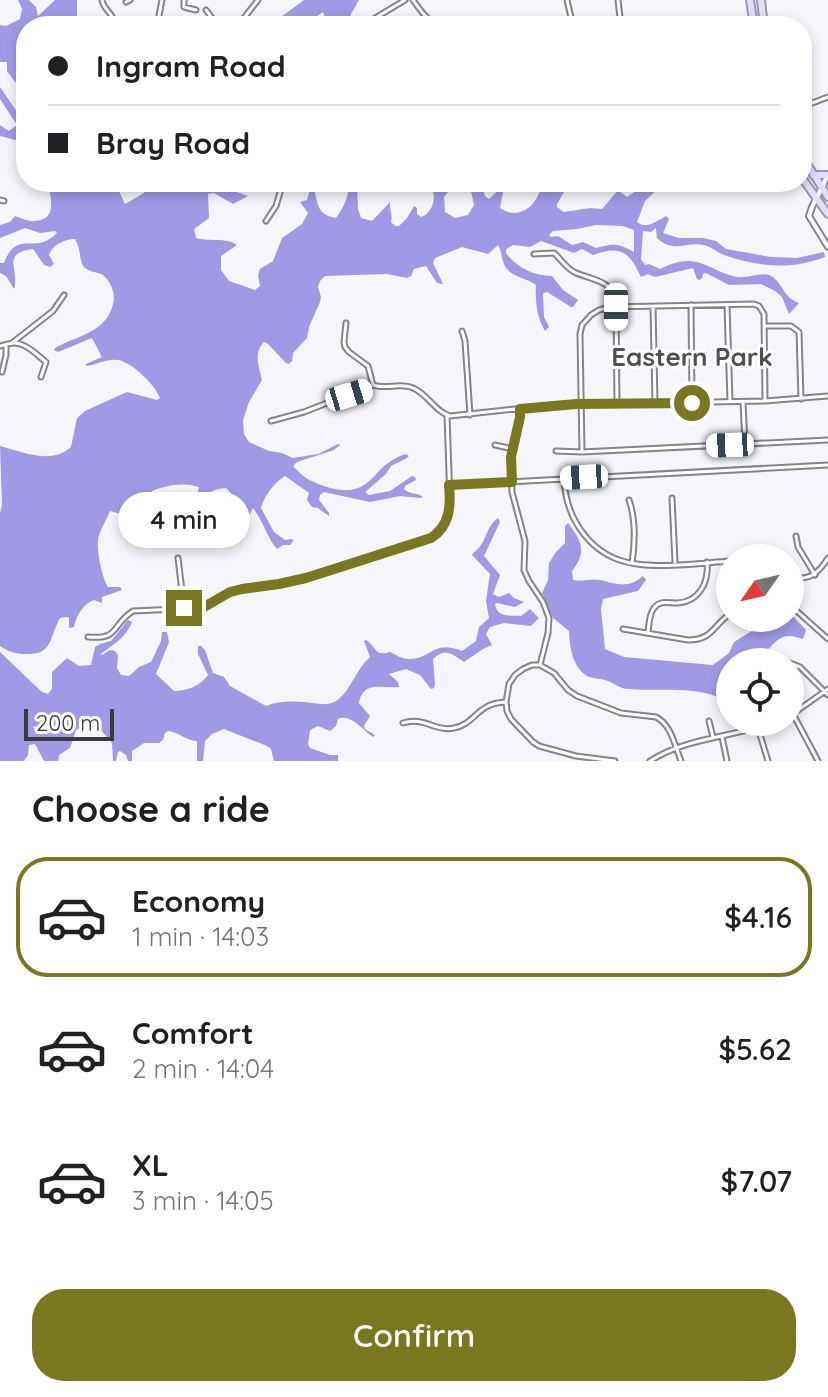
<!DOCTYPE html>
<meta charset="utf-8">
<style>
:root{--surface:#fff;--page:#f6f6f6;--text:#202124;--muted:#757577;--line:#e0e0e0;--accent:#79781e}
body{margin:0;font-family:Quicksand,sans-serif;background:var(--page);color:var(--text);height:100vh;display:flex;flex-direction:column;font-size:30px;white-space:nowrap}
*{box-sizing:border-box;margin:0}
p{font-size:26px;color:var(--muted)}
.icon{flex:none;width:44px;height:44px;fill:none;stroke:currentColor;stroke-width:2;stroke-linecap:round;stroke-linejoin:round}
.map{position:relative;height:761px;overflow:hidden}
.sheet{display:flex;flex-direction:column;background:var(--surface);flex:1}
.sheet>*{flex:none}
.guide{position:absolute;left:16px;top:16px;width:796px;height:176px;border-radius:32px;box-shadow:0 4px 12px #0003;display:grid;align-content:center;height:176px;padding:0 32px;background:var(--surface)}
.needle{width:52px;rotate:236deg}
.tools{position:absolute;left:716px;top:544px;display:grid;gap:16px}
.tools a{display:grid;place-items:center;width:88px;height:88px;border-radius:50%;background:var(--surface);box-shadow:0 4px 12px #0003;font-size:40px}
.scale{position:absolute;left:24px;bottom:20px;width:90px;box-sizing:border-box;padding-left:8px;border:4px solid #3b3b3e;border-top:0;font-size:22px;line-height:28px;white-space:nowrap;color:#3b3b3e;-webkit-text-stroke:6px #fff;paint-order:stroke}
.end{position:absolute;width:36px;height:36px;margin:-18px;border:10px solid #79781e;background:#fff;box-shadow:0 0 0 4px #fff}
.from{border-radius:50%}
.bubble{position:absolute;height:56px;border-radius:28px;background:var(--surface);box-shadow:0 4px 12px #0003;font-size:26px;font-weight:600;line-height:56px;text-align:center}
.car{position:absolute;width:24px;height:48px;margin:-24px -12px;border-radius:10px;box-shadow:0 0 6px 2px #0007;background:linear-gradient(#fff 24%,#345 0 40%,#fff 0 76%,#345 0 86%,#fff 0)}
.guide b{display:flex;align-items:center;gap:28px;height:76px;font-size:30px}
.guide b+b{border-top:2px solid var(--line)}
.guide i{width:20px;height:20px;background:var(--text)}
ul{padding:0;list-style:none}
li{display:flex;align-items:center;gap:24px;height:120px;margin:0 16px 12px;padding:0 16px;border:4px solid transparent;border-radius:32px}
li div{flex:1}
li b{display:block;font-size:30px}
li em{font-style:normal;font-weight:600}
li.current{border-color:var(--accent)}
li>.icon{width:72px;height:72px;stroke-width:1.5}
h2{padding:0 32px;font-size:36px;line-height:96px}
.primary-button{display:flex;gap:16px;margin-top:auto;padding:16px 32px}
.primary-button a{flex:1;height:92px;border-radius:32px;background:var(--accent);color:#fff;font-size:32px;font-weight:600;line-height:92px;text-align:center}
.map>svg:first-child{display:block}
</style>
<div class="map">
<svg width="828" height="761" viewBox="0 0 828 761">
<rect width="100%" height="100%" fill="#f6f5fb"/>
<path fill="#a199e6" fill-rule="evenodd" d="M18,0H29L36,7L38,16L55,0H77V26H26V116L17,99L16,83L7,71V62H0V25L6,26L20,19L22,9Z
M304,0H359L351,14L349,26H321L326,21L323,12L302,26H269Z
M0,87L26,125V145L23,142L0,136V125L9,131L17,125L0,99Z
M47,182H118V189L125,204L144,193V182H213V184L218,186L222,182H228L227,185L231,190L248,196L233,204L214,193L208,194L209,218L194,229L196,238C209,242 226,237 237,245L221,256V270L229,281L255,290L260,286L258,275L260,269L273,261L282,238L302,224L308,213L300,202L307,200L310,189L314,188C318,204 317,215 336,218C344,207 349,196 349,182H361L357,186L358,209L361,218L372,221L390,202C389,209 393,215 391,222L395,226H399L407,218L414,206L417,208V214L421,217C431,214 436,201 433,192L419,182H446L444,189L448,192L444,197L445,212L455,218L468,215L474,205L469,182H481L485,196L489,199L501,188L503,192L500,208C517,220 535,208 540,190L538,182H573L567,187L557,204V207L564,212L590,208L602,209L618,190L627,197L649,182H665L645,201L637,222C647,230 656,221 666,216L669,219L663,233L679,238H703L716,241L726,249L771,257L797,258L824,252L825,257C792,270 760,267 727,256C719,254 712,247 704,245C686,241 674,254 657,238L656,228L651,232L643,231L641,259L645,265L649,264L660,269C670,264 678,261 690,261C706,262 720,274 737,277C748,279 763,270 773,277C784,286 783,297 799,303L789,314L782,297L775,291L761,284L729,285L706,273L703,274L702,278L700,280L697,279L693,268L655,277L648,274L641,277C629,251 620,245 593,255L582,249L574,253L541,241L530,247L513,245L506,249V253C517,268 534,276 552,276L563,290L578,300L573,307H571L547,292L543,293L544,317L549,327L545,331C537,318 535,301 536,285C526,277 509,277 504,264C501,257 502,251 498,245L488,254L462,247L435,258L433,263L443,284L437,283L426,266L414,269L411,276L407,278L387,274L325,276L320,281L318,287L321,297L320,302L309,327L307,338L293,353L292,361L289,364L286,363L268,344L264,342C253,353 259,367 262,380L249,402L243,420L244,434L249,442L269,451L282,453L293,458L318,454L338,444L340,445L334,450L297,462L293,466C304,478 308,480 324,486C375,503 369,464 406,454L409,456L407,458L391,466L386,474L365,492L369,495L390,491L412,476L415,477L416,480L405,486L404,489C409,495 417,492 423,497L420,498L400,496L370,502L324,492L320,495L319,500L329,513V516L318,508L312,507L307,500L309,493L285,476C274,483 264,496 261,508L274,532L285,540L291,539L294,540L290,545H283L277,549C267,538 263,521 253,508L248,517L244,510L239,508L235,535L232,537L229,535L231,493L226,488C202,490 203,501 198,521L195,523L193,515L199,487C182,482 167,485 152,491C153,505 148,511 136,517L137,534L135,536L129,516L110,511C107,518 102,527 99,535C95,546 102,578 108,587H120L122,590L102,597V603L94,600C83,604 76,616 74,627L69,628V618L67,617L60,618C49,638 53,655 26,654C15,654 9,652 0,646V513L2,505L0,446C23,452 51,465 71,447L77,418L85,411L127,392L157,400L160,398C155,385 132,362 118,360C108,358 96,365 86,366V364L102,357L92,338L58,352L54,350L55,348C78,335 106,333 113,304C116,294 111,282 103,275C98,272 90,272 85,268C79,263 81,248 75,239C65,239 52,245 49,255L54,264L50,267L44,265L33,249C0,253 20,270 14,289L6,276L0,273V263H4C17,228 35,256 57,233L55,231L40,233L25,228L0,238V225L10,222L15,216C21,218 29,222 35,221C58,220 51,196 47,182ZM596,225L623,226L634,230V252C618,243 614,243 596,248L583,242L572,245L558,236L551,237L549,235L553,231L577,229Z
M498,518L500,522L484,556L500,575L493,594L499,597L509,593L514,598L524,602L515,607L497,603L495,604C497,618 509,615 521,616L530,609L539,618L531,626L504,623L490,627L486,634L492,645L483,649L464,662C453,655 446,647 433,659L435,684L434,688L431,689L420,675L406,669L389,674L398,682L399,687C383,689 363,680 359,703L370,716L364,726L365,729L375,735L373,737C363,730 350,713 338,719L336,726L330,731L318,726L310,730L308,744L310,748L330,755H338V761H274L271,749L267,746L224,729L212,734L205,741L203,761H197V741C186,741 179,732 168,731L165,733L163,740L159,743H144L132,751V761H128L126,755L120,751L118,752L116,761H113L112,743L99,728L87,724L76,730L70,748L59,755L58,761H44L35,744L29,745L28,755L24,761H0V652L42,692L48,694L52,689V672L67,658L79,666L91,665L95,647L100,644L111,641L128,620L132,622C127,636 113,645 101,654L102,655L110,650L115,651L118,655L117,668L121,675L129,676L139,667L151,662L161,641L162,632H167L169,642L156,674L174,691C187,691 200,686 208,675L198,654V646H201L205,650L213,673L224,677L230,686L266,706C278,701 291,701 304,702C317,703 329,708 340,698C352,687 357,668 370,657L364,641L366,640C376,646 374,657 390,652C396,655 402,659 409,659C432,659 433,639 462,651L476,641L479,627L489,618L486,601L490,574L472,555C475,551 478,549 481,545C487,536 488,525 498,518Z
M568,523C582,541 587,552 572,571L573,580C582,582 591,578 600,580C617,584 628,589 643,576L646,580L638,591L603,599L601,609L605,649L624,657L713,665L729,653L734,642L758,627L776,618H790V613L806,630L803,639C798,638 794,636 789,636C776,636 767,652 760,660L766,662H730V707C714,683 655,692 628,689C620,689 613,682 605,680C599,678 592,679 587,676C572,666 570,648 569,631L553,618L542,593L548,580L549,563L556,552L565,543V526Z"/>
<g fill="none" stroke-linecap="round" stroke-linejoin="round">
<g stroke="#848489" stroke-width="7">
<path id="minor" d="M102,0C104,12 114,11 114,26
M184,0V7L196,10
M413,0C432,27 428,18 456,26
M567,0L573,26
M618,0L621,26
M126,2L130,0
M206,10L218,26
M372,20L405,0
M512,24L515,26
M157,26L162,0
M230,26L244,18L258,0
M802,107L828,97
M388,182V188
M121,183L123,182
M0,200L4,201
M266,221L276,206L283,182
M534,254L554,253C561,259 565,267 574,272C591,280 611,279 616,301L617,404
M691,305L692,402
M727,305L730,401
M653,307L655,403
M346,323L344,342L345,347L349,352L368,366L373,385
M764,326H791L799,332L801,399
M462,331L465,341L470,415
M12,343L53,311L64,295
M0,346C5,345 9,343 14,343C26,343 37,355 46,362L41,377
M2,372L6,355V345
M743,402L745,444
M520,409V417L511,457L512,492L525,541L524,570L529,581L543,602L549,618L548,633L540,665
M271,421L304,412L373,385C386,390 400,382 413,388C428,394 434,411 450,416L551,405L765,401L828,396
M495,445L513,449
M556,451L582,452L828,440
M582,452L580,334L582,325L591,315L599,310L610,307L754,304L759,306L764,314L765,401
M564,479C566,521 593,559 637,564C666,568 701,563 730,561
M449,485L828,465
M672,498L675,562
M629,500C636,520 635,543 632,563
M796,536L798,547L815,575
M178,558L184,608
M790,577C809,581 818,574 828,558
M790,605L828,639
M623,629L688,640C713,640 713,625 730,614
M648,632C649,625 649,614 654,608C660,600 668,603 677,603C700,602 709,581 707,562
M88,637C120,640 111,625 133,611L200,608L209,605L230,592L294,581L418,543L431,538L439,532L444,525L448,514L450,501L447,416
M790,663L800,667L828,695
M540,665H532L523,669L515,675L509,684L506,702L507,711L511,719L533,742L539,746L576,756L615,761
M540,665L554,673L568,690L577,696L621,713L656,717C671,724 675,746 681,761
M793,714L818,761
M790,716L828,689
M709,721L713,737
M403,723C424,716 435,732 454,728C476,724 476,703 506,702
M758,728L768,761
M722,737L727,761
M650,761C687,737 735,737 775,722"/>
</g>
<g stroke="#848489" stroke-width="8">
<path id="tertiary" d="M828,175L812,207L809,216L828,247"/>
</g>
<g stroke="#9a98b8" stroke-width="10">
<path id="primary" d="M750,0L754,26
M761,0L764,26
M802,156L828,197
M813,175H828
M802,178L828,214"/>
</g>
<use href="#minor" stroke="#fff" stroke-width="3"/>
<use href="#tertiary" stroke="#fff" stroke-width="4"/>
<use href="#primary" stroke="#e1dffc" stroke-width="6"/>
</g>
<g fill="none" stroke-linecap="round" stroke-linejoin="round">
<path stroke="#79781e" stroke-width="10" d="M184,608L204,607L230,592L242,589L279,584L306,578L431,538C450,526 451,506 449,485L512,482L511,457L520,417V409L576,404L692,403"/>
</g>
<g text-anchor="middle" stroke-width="6" stroke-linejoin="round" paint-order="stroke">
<g font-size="26" font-weight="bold" fill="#4f4f54" stroke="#fff">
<text x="692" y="366">Eastern Park</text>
</g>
</g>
</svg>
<div class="tools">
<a><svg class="needle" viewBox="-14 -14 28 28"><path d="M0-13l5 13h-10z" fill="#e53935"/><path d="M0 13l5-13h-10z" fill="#757577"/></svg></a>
<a><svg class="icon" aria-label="locate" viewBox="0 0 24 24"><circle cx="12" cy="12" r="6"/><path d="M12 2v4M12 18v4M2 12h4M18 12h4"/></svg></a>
</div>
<div class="scale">200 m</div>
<i class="end from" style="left:692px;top:403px"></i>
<i class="end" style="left:184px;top:608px"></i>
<div class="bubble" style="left:118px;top:492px;width:132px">4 min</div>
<i class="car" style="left:616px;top:307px;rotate:180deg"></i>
<i class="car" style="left:349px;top:395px;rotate:73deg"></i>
<i class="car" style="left:730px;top:445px;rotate:268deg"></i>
<i class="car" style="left:584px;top:477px;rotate:267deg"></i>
<div class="guide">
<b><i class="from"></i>Ingram Road</b>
<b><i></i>Bray Road</b>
</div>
</div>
<section class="sheet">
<h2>Choose a ride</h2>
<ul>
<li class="current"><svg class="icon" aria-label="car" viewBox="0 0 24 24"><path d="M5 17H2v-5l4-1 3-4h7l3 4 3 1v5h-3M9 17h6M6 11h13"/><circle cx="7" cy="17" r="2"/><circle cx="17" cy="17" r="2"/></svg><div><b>Economy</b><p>1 min · 14:03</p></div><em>$4.16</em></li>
<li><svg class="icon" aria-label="car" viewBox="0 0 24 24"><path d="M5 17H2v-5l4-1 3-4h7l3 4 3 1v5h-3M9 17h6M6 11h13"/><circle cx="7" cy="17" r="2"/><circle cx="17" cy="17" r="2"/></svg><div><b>Comfort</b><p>2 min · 14:04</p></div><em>$5.62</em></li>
<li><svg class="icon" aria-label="car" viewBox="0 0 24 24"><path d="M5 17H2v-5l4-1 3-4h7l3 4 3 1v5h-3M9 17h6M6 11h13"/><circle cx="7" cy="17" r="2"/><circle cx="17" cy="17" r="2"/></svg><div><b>XL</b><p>3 min · 14:05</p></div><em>$7.07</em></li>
</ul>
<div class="primary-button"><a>Confirm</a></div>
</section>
